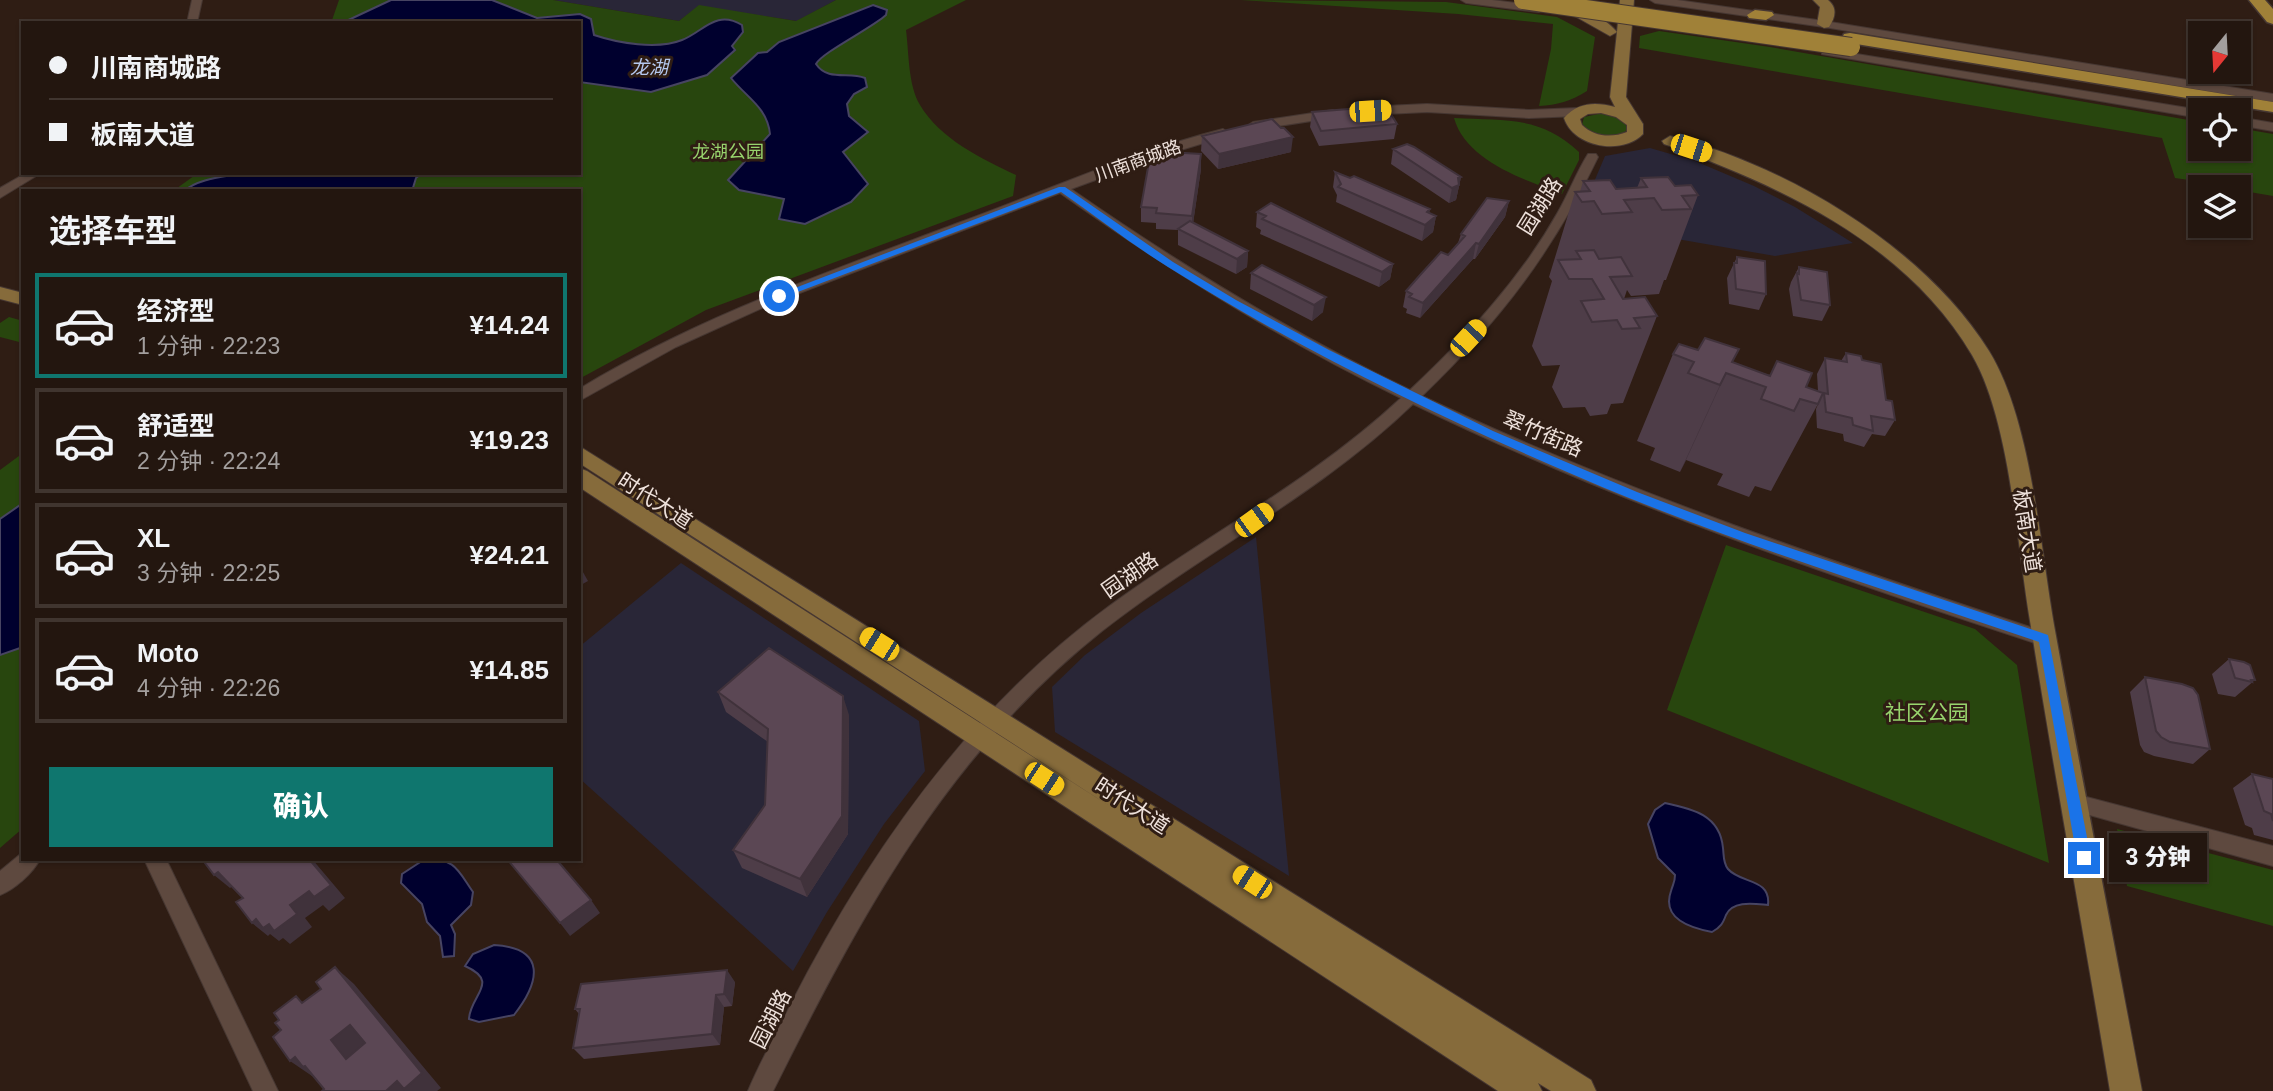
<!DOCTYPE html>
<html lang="zh">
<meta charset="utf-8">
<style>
:root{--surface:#23160f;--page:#2f231d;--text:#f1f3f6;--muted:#a39f9e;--line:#40352f;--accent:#0f766e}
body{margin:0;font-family:Helvetica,"Noto Sans SC",sans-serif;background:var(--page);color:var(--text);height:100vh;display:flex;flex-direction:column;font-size:26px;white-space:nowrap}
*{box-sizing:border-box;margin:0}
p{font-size:23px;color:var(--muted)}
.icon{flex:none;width:38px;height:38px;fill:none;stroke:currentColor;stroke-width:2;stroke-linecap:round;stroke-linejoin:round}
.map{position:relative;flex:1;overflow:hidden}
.sheet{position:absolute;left:21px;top:189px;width:560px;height:672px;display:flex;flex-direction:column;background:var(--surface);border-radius:0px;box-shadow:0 2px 5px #0004,0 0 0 2px var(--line)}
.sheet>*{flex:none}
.hud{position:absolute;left:21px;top:21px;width:560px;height:154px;border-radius:0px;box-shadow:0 2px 5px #0004,0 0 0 2px var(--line);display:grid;align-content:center;height:154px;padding:0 28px;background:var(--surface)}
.needle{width:46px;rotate:198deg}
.controls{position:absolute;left:2188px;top:21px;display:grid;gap:14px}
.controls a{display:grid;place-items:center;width:63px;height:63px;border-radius:0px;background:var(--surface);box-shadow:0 2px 5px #0004,0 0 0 2px var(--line);font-size:35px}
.end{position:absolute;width:32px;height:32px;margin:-16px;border:9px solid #1a73e8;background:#fff;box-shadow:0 0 0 4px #fff}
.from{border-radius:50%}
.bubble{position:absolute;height:49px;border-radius:0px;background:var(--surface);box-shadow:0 2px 5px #0004,0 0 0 2px var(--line);font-size:23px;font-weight:800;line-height:49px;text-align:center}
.car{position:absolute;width:21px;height:42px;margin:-21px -10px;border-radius:9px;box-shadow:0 0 5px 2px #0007;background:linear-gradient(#f5c518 24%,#345 0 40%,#f5c518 0 76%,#345 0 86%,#f5c518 0)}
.hud b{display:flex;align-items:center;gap:24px;height:66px;font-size:26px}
.hud b+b{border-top:2px solid var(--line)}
.hud i{width:18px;height:18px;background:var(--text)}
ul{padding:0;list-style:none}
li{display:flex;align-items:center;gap:21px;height:105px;margin:0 14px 10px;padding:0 14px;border:4px solid var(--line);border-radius:0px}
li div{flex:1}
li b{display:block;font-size:26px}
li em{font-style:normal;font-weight:800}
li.selected{border-color:var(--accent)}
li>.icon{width:63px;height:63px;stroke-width:1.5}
h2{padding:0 28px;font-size:32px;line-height:84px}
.cta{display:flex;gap:14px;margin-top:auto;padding:14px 28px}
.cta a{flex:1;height:80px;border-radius:0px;background:var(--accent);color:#fff;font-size:28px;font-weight:800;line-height:80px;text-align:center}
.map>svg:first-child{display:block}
</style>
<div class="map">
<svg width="2273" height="1091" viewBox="0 0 2273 1091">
<rect width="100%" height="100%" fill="#2f1d14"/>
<path fill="#292637" d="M553,0H836L797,21L699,6L679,21Z
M1650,148L1695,161L1754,186L1795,207L1853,243L1775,256L1573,221L1591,189L1605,156Z
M1256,537L1289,876L1055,732L1052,687L1085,655L1141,613Z
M681,563L919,721L925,771L884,824L827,912L793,971L579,778V647Z"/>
<path fill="#28460e" d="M339,0H553L679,21L699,5L796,21L836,0H966L906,30C909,53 908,85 920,105C940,139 982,159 1016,175L1013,196L706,310L579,379V191H173L198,173H579V23H331Z
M1241,0L1446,2L1557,17L1595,37L1587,91C1571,101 1557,105 1539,106L1551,49L1553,24L1458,14Z
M1659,31L1770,47L2200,122V149H2238V128L2273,134V196L2238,190V187L2175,178L2162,138L1639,48L1640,36Z
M1603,113L1615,116L1626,124L1627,130C1614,141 1594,136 1582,125L1584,117Z
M1454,118C1504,121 1540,115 1579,152V160L1562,194C1525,180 1466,161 1454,118Z
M9,317L23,321V343L0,337V323Z
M23,453V828L0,848V470Z
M1726,545L1975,629L2017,665L2049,863L1667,710Z
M2117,829L2273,870V926L2127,886Z"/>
<path fill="#00002e" stroke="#474462" stroke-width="2" d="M391,0H492L537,18L580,14L591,19L594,35C618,43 657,50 682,40C703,32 716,9 742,25L743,32L732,46L735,50L707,75L651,92L579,82V23H342Z
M873,5L887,10L886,15C872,28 821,53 816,64C828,82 849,71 865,78L867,87L854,94L847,104L849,116L868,132L843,152L868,184L851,202L805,224L779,219L784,199L739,190L728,180L770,134C767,107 747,98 731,78L758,53L767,52L779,42Z
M243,173H422L416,178L412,191H184C199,178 224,177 243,173Z
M23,503V647L0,655V519Z
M1665,803C1693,809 1720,815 1723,848C1724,856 1723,863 1728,869C1741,884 1771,878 1768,905C1755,904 1733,900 1726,915C1723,923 1721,927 1712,932C1691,928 1661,919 1671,891C1673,884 1675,882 1675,875L1658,858L1648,824L1655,810Z
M425,859C456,859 457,869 473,892L471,905L451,925L455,934L454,956L443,957L440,936L427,922L422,904L401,883L402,874Z
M494,945C547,948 540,982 514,1015L479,1022L469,1019C470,995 501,982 465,966L473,954Z"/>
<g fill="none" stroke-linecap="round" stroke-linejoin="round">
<g stroke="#463732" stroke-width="2">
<path id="minor" d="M192,0H202L197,23H187Z
M1461,0H1492L1539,6L1544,9L1539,12L1466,3Z
M1650,0H1677L1824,21L2273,94V102L1824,27L1655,3Z
M1826,49L2200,110V118L1822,54V50Z
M1427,104L1529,110L1578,108L1584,112L1578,116L1529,118L1427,112L1364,115L1358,111L1364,107Z
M1333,110L1339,114L1337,117L1253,130L1247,126L1253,122Z
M2238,117L2273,123V131L2238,125Z
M1223,129L1229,133L1227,136L1161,156L1071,189C1179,264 1291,333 1410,390C1466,337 1520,280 1558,212C1569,193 1576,173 1588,154H1596L1598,157C1552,253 1499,322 1422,396C1627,493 1836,563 2051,634L2053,639L2051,644L2044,646C1829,576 1617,503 1413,404C1320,494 1203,552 1102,631C946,755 860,917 773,1091H748C760,1062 776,1034 790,1006C868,853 969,709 1108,607C1205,536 1312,481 1401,398C1281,340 1169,270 1060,193L771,304L676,347L579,401V389C698,317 828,272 958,223C1046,191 1132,152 1223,129Z
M26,173H41L0,198V188Z
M2075,794L2273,846V866L2068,809L2065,803L2068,797Z
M23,852V859H40C33,873 14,890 0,895V871Z
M144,859H166L278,1091H253Z"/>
</g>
<g stroke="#463732" stroke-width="2">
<path id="major" d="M1620,0H1634L1626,97L1643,124V134C1622,156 1573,147 1564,118C1578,102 1596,102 1615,107L1610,97L1617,32L1610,36L1571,14L1573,11C1589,9 1607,20 1617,32ZM1601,113L1616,117L1627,125V132C1612,138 1594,137 1582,125L1580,119L1588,114Z
M1813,0H1828C1838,8 1835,18 1829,27L1824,28L1817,24L1820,7Z
M1670,136C1787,165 1925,248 1989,351C2031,419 2040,545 2054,625C2082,781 2113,936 2142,1091H2110C2084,934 2055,778 2030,621C2017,545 2010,420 1972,355C1906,243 1781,186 1664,144L1662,141Z
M0,287L23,293V305L0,299Z
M579,446L1591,1080L1596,1091H1551L1538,1083L1542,1091H1498L579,487V468L587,471L1111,807L579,463Z"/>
</g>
<g stroke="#463732" stroke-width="3">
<path id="highway" d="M2249,0H2265L2273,9V24L2267,22Z
M1755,10L1772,12L1774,15L1766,20L1749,18L1747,15Z
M1850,33L2273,102V112L1844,42L1842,38L1844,34Z"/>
</g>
<use href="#minor" fill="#5e493f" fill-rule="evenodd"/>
<use href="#major" fill="#866b3b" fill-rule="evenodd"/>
<use href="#highway" fill="#a08138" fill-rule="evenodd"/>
<g stroke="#463732" stroke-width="20" stroke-linecap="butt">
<path id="highway-bridge" d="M1523,0L1851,47"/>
</g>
<use href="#highway-bridge" stroke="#a08138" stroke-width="18"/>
</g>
<path fill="#4e3d48" d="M1312,112L1397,124L1394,139L1319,146L1310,127Z
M1202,136L1291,152L1218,169L1201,151Z
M1393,149L1461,177L1456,200L1449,203L1391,164Z
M1201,154V169L1193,223L1248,251L1247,267L1236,274L1178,245V230L1156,229V223L1141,222V207L1166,157Z
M1335,172L1430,209L1429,213L1436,216L1433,232L1422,241L1336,202L1337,195L1333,187Z
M1641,178L1675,186L1698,195L1666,280H1664L1659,294L1631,296L1627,290L1624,299L1657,316L1623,403L1611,404L1607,414L1590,416L1585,407L1563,408L1552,387L1560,365L1542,366L1532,346L1552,281L1549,277L1575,192H1580L1583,181L1616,189L1637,188Z
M1509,201L1505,217L1475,259H1473L1420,318L1406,313L1407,309L1403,307L1406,291L1448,255L1458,243L1461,234Z
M1257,212L1393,264L1390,279L1379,287L1260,234L1261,230L1256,227Z
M1737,257L1766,294L1759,310L1729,304L1727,278Z
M1262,265L1323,312L1312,321L1250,289L1251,273Z
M1799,267L1830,305L1822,321L1793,316L1789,289L1791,282Z
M1846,353L1862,360L1886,400L1895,420L1885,436L1872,434L1864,447L1844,441L1843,434L1817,428L1816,409L1819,402L1771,491L1755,486L1749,497L1717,485L1723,474L1686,460L1680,472L1650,460L1655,448L1637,441L1673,354L1733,363L1818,391L1817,374L1825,358L1841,361Z
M2229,659L2255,680L2235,697L2218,694L2212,674Z
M2145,677L2210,749L2193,764L2154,756L2144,752L2140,745L2130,692Z
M718,692L849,715L848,834L807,897L742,868L733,850L765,805L768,742L726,712Z
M2252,774L2273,779V840L2254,835L2252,828L2245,825L2233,788Z
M735,982L732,1006L724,1007L720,1045L584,1059L573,1048L579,1014L575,1009Z"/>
<path fill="#40323b" d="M1293,137L1291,152L1218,169L1219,154Z
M1201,154V169L1192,231V216Z
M1461,177L1456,200L1449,203L1452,188L1458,178Z
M1509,201L1505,217L1475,259L1479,244Z
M1430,209L1427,223L1436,216L1433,232L1422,241L1427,212Z
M1476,243L1473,259L1420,318L1423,303Z
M1248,251L1247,267L1236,274L1237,259Z
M1393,264L1390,279L1379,287L1382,272Z
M1326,297L1323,312L1312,321L1314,305Z
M1726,373L1686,460L1680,472L1720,385Z
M579,565L588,581L579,586Z
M843,696L849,715L848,834L807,897L800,879Z
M309,859H312L345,898L329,911L323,905L305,918L312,927L290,944L283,938L279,941L270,934L268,936L252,923L256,919L290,905Z
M218,872L234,885L230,888L214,875Z
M591,900L600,913L570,936L560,923Z
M335,967L354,984L441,1088L437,1091H386Z
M727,970L735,982L732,1006L724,994Z
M716,995L724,1007L720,1045L712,1034Z
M350,1025L370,1041L346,1059L331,1040Z
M295,1057L313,1075L312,1076L290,1061Z"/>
<path fill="#5b4754" stroke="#40323b" stroke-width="2" fill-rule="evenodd" d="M1386,106L1397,124L1321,131L1312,112Z
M1272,119L1281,128H1284L1293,137L1219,154L1202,136Z
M1407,144L1414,147L1461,177L1458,178L1459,185L1452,188L1393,149Z
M1167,152L1201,154L1192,216L1156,213L1157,208L1141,207L1150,156L1166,157Z
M1335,172L1350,178L1354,176L1430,209L1427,212L1436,216L1425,225L1338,187L1341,184Z
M1668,177L1675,186L1691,185L1698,195L1682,196L1691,209L1662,210L1654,198L1624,200L1632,212L1602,214L1594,201L1582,202L1575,192L1590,191L1583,181L1610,180L1616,189L1647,187L1641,178Z
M1487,198L1509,201L1479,244L1476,243L1423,303L1409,297L1412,294L1406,291L1421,274L1441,252L1448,255L1465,236L1461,234Z
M1271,203L1393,264L1382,272L1262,219L1266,216L1257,212Z
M1190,221L1248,251L1237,259L1178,229Z
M1594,250L1599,259L1621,257L1632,276L1610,277L1623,299L1645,297L1657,316L1634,318L1640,328L1622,329L1617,320L1592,322L1581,301L1604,299L1592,279H1569L1558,260L1581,259L1576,251Z
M1737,257L1765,261L1766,294L1736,289L1734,263H1737Z
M1262,265L1326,297L1314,305L1251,273Z
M1799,267L1827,272L1830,305L1801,300L1797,273L1799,274Z
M1705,338L1739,349L1732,362L1770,376L1777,361L1812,373L1806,387L1823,393L1818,404L1800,399L1794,411L1761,399L1766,387L1726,373L1720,385L1688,373L1694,362L1673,354L1679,344L1698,350Z
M1846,353L1861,356L1862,360L1881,364L1886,400L1892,401L1895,420L1871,416L1873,431L1853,425L1852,418L1826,412L1824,393L1828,394L1825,358L1847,362Z
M769,648L843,696L842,816L800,879L733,850L765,805L768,729L718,692Z
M2229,659L2244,662L2250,665L2255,680H2251L2252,682L2235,678Z
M2145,677L2182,684L2193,688L2198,695L2210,749L2170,742L2161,737L2156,731Z
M2252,774L2273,779V821L2271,814L2264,811Z
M202,859H309L331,885L314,897L309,891L290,905L297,914L274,931L269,924L263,928L256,919L252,923L236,902L243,898L218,872L214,875Z
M507,859H556L591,900L560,923Z
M335,967L422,1073L404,1089L397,1081L386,1091H322L324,1089L305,1066L303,1067L295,1057L290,1061L273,1037L281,1030L275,1023L279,1020L274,1013L296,996L302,1003L321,989L316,982ZM350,1025L365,1043L346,1059L331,1040Z
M727,970L724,994L716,995L712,1034L573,1048L580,1009H575L581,984Z"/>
<path fill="#1a73e8" d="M1059,187H1065L1173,262L1236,300L1329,350L1493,431L1637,492L1745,533L2048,635L2091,858L2089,862L2084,864L2077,858L2039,642C1902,595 1763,552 1629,498C1471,433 1313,358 1168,267C1131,244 1097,217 1061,192L782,298L774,296Z"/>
<g text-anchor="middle" stroke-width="6" stroke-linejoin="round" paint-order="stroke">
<g font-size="18" fill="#98d46d" stroke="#2f1d14">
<text x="728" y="158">龙湖公园</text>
</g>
<g font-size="18" fill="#eee1db" stroke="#2f1d14">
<text transform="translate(1138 161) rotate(-20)" y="6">川南商城路</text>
</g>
<g font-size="19" font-style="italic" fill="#b5c8ef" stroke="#2f1d14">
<text x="649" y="74">龙湖</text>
</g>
<g font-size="21" fill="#eee1db" stroke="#2f1d14">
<text transform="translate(1540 206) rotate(-58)" y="7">园湖路</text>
<text transform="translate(1543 434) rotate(23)" y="7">翠竹街路</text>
<text transform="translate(655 501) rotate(33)" y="7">时代大道</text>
<text transform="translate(2027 531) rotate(81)" y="7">板南大道</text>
<text transform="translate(1130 575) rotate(-35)" y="7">园湖路</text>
<text transform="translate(1132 806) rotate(33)" y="7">时代大道</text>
<text transform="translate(771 1019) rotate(-63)" y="7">园湖路</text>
</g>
<g font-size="21" fill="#98d46d" stroke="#2f1d14">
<text x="1927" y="720">社区公园</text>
</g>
</g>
</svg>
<div class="controls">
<a><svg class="needle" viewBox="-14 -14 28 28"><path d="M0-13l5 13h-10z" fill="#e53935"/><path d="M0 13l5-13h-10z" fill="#a39f9e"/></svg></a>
<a><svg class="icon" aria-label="locate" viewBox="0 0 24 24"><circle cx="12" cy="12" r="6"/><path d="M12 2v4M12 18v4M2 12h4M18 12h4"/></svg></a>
<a><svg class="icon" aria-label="layers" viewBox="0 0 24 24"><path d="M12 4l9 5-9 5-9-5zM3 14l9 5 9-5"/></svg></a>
</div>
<i class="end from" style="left:779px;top:296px"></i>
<i class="end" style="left:2084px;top:858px"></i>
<div class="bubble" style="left:2109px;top:833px;width:98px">3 分钟</div>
<i class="car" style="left:1370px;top:111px;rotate:86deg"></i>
<i class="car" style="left:1691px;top:148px;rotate:108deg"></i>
<i class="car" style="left:1468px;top:338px;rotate:43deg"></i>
<i class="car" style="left:1254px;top:520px;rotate:54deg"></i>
<i class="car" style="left:879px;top:644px;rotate:302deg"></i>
<i class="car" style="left:1044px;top:779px;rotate:123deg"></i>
<i class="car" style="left:1252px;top:882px;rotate:303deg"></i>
<div class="hud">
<b><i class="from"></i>川南商城路</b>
<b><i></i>板南大道</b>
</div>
<section class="sheet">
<h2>选择车型</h2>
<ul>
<li class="selected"><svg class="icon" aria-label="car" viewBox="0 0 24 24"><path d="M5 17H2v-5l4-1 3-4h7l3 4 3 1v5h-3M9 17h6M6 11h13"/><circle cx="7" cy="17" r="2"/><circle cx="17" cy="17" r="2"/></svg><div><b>经济型</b><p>1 分钟 · 22:23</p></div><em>¥14.24</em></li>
<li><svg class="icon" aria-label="car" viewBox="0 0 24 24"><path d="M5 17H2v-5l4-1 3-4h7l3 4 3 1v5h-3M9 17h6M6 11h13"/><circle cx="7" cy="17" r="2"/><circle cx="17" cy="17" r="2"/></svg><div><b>舒适型</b><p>2 分钟 · 22:24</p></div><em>¥19.23</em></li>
<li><svg class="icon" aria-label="car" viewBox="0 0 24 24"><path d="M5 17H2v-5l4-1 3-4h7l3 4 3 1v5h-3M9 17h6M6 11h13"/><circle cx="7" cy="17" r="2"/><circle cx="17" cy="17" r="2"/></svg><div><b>XL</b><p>3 分钟 · 22:25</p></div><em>¥24.21</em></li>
<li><svg class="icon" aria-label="car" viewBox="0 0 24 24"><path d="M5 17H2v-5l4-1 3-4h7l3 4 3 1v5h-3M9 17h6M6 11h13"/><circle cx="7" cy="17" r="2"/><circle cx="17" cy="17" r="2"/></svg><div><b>Moto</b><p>4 分钟 · 22:26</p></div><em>¥14.85</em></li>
</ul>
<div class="cta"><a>确认</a></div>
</section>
</div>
